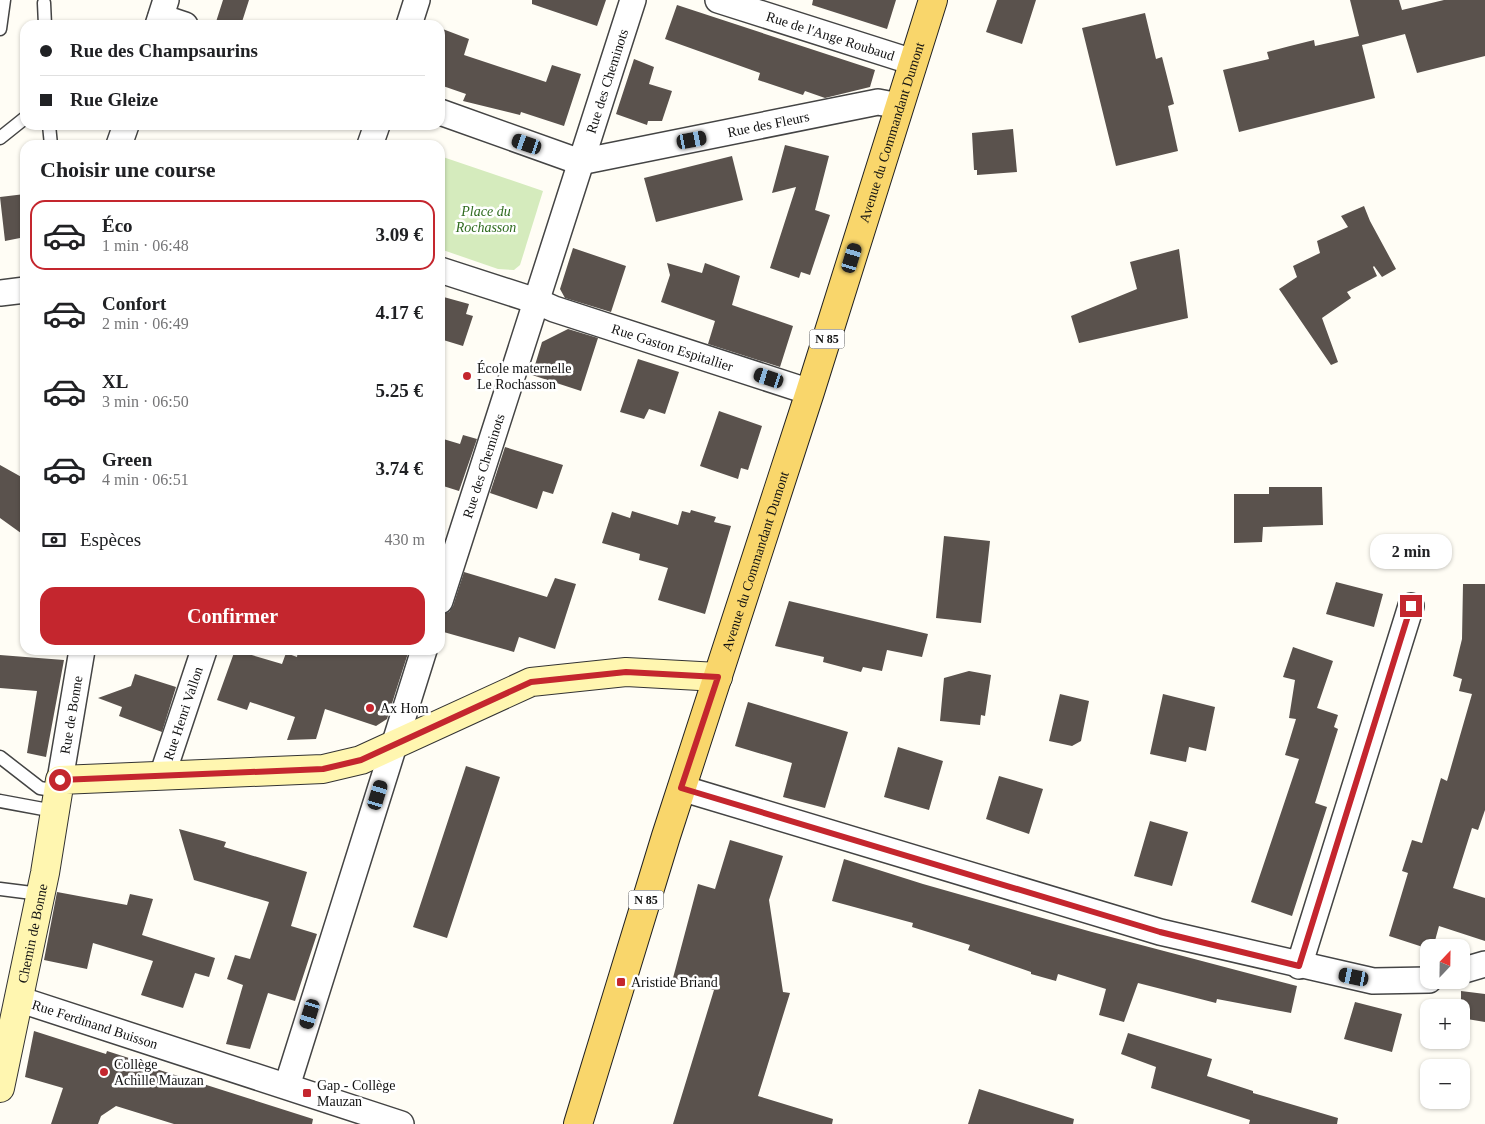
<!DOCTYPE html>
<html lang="fr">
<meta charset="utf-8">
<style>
:root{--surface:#fff;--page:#f2f2f2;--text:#202124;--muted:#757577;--line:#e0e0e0;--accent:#c4262e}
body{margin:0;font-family:"Times New Roman",serif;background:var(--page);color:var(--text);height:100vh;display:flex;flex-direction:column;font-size:19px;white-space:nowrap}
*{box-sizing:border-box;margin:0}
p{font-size:16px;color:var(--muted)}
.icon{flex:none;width:28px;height:28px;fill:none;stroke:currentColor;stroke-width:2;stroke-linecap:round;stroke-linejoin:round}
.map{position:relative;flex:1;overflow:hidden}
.side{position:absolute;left:20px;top:140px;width:425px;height:515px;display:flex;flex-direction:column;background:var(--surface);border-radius:15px;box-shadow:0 1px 4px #0004}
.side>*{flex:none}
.top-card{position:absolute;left:20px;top:20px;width:425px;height:110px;border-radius:15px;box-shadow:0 1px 4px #0004;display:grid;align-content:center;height:110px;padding:0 20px;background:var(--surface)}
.needle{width:32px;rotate:22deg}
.buttons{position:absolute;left:1420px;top:939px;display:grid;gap:10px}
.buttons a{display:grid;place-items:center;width:50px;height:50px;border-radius:10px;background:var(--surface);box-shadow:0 1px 4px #0004;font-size:25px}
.end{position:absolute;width:22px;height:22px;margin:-11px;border:6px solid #c4262e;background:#fff;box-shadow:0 0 0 2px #fff}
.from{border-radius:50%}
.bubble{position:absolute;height:35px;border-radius:15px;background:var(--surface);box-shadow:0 1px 4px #0004;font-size:16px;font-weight:600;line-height:35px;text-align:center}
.car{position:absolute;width:15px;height:30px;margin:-15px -8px;border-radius:6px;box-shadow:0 0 4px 1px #0007;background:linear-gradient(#222 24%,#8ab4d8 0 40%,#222 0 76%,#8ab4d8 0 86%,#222 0)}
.top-card b{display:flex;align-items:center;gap:18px;height:48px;font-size:19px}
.top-card b+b{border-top:1px solid var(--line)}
.top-card i{width:12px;height:12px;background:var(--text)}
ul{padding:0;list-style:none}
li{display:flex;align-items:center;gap:15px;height:70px;margin:0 10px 8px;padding:0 10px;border:2px solid transparent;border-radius:15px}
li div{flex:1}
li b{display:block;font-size:19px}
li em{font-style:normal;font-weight:600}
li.active{border-color:var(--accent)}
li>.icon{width:45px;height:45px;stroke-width:1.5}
h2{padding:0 20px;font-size:22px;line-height:60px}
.pay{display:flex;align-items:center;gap:12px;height:55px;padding:0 20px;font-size:19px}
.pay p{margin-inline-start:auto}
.button{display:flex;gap:10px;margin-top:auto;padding:10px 20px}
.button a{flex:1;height:58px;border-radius:15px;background:var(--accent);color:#fff;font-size:20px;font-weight:600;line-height:58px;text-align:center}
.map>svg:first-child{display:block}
</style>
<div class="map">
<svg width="1485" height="1124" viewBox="0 0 1485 1124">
<rect width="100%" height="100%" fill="#fffdf5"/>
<path fill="#d5ebbd" d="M440,156L543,191L520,265L514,270L498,269L440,249Z"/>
<path fill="#5a524d" d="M223,0H249L241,25H215Z
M532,0H606L597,26L532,4Z
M813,0H896L887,29L812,5Z
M997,0H1036L1022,44L986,32Z
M1350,0H1399L1402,10L1444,0H1485V56L1417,73L1405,34L1362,45L1375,98L1239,132L1223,70L1269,59L1267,52L1290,46L1314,40L1315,46L1359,36Z
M677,5L875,70L870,87L825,98L805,91L803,95L758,80L760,73L665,39Z
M1145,13L1156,59L1162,57L1174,104L1168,106L1178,151L1116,166L1082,28Z
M440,28L469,39L464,55L546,82L552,65L581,74L564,126L521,112L520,115L463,101L466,94L440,85Z
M634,59L654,67L649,84L672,91L662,121H648L647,125L616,114Z
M1013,129L1017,172L977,175V170H974L972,133Z
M785,145L829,156L815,210L830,215L810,275L801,272L799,278L770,268L796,187L772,193Z
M732,156L743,200L656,222L644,178Z
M25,194V237L5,241L0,197Z
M1364,206L1370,221L1396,269L1382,277L1374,266L1373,267L1377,276L1347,292L1351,298L1322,318L1338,362L1331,365L1279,289L1297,277L1293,266L1320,253L1317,241L1348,227L1341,216Z
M573,248L626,266L611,312L565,298L560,289Z
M1179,249L1188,318L1079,343L1071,316L1137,289L1130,262Z
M667,263L702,273L705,263L740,276L732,305L793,326L780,367L708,344L715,321L661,302L670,275Z
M440,296L469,304L466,314L473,316L463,346L440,339Z
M568,329L598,338L581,391L532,375L542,342Z
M638,359L679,372L665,414L649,409L644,419L620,412Z
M719,411L762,426L748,470L741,468L738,479L700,466Z
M463,435L477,439L459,491L440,485V438L460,444Z
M505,447L563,465L553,494L543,491L537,509L490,493Z
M0,465L25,479V536L0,518Z
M1269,487H1322L1323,525L1263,527L1262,542L1234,543V494H1269Z
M691,510L716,517L714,522L731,526L705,614L658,600L668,568L639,560L640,554L602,543L612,512L630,518L632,511L678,525L682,511L690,513Z
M944,536L990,541L981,623L936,618Z
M464,572L547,597L555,578L576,584L555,649L519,637L514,652L440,631V615L449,612L453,606Z
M1336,582L1383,594L1374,627L1326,614Z
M1463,584H1485V810L1478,830L1472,828L1453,888L1485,898V941L1439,926L1433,948L1429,949L1389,936L1408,873L1402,871L1412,840L1422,843L1441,778L1447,781L1472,694L1459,691L1462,679L1453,676L1462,639Z
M789,601L928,634L922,657L887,650L882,671L863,667L861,672L823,662L824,657L775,646Z
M1293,647L1333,661L1317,708L1338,715L1334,727L1338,729L1315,803L1327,807L1292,916L1251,902L1299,759L1285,755L1296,719L1289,718L1295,680L1283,677Z
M235,650L282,664L286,653L297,657L298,650H409L387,719L376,726L325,709L316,739L287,740L295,717L250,702L247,710L217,700Z
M0,655L64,660L46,757L27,753L37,691L0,688Z
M969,671L991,675L985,716L981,715L980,725L940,721L944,678Z
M135,674L176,687L162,732L119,716L122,707L98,698L131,686Z
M1060,694L1089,701L1081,741L1072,746L1049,741Z
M1163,694L1215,707L1206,751L1189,747L1186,762L1150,754Z
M748,702L848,732L825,808L783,797L792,763L735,746Z
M898,747L943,761L929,810L884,797Z
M466,766L500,777L447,938L413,927Z
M999,776L1043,789L1029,834L986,819Z
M1150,821L1188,832L1172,886L1134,876Z
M179,829L226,842L224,847L307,872L291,926L317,934L295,1001L268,993L250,1049L226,1044L243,985L227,979L235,955L250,959L269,902L194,880Z
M730,840L783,856L769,900L783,992L790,993L758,1096L833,1119L832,1124H673L714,990L673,978L698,884L715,889Z
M844,859L923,884L1092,932L1297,986L1291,1013L1217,999L1216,1003L1138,983L1124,1022L1099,1015L1106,989L1058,974L1056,981L1031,974V972L968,950L970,945L912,927L913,923L832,901Z
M57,892L127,905L130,894L153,899L142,935L215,958L209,977L195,973L183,1008L141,995L153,961L93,943L87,969L44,960Z
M1461,991L1485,994V1022L1461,1018Z
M1355,1002L1402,1014L1392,1052L1344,1039Z
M34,1031L106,1054L107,1051L132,1059L131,1061L313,1119L312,1124H174L116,1106L101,1116L98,1124H51L63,1088L25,1077Z
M1128,1033L1212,1059L1207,1076L1253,1091V1093L1338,1118L1337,1124H1249L1250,1120L1151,1088L1156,1067L1121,1054Z
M979,1089L1074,1119L1073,1124H968Z"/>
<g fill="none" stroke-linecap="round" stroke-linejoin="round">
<g stroke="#444" stroke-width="15">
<path id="lane" d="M44,3L45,25
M0,29L4,0
M49,125L51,145
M0,138L25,118
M0,757L40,788L58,791
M0,801L54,811
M0,889L40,894"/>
</g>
<g stroke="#444" stroke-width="28">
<g id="street">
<path id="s1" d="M718,0L913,62"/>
<path d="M161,17L185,25"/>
<path d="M158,25L166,0"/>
<path d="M409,25L417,0"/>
<path d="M440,112L580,162"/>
<path d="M119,145L126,125"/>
<path d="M370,145L377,125"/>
<path id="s2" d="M580,162L878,102L899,106"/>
<path id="s3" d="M440,270L536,301L554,309L810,392"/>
<path d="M0,293L25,290"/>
<path id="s4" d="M440,601L633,0"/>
<path id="s5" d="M162,776L204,650"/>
<path id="s6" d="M60,780L82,650"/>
<path d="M681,788L1160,932L1373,981L1429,980"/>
<path d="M1299,966L1411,606"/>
<path d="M1461,971L1485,964"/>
<path id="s7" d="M18,999L401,1124"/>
<path d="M287,1086L424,650"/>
</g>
</g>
<g stroke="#333" stroke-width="30">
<g id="secondary">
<path id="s8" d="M0,1088L45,873L60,780L323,769L361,760L531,682L626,672L718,677"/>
</g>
</g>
<g stroke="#222" stroke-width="30">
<g id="primary">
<path id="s9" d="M578,1124L666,836L810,392L933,0"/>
</g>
</g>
<use href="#lane" stroke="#fff" stroke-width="12"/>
<use href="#street" stroke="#fff" stroke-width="25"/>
<use href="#secondary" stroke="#fff6b0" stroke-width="28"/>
<use href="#primary" stroke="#f9d66b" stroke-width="28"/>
</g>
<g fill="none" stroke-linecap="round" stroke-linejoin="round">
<path stroke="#c4262e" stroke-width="6" d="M60,780L323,769L361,760L531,682L626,672L718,677L681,788L1160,932L1299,966L1411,606"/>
</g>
<g fill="#c4262e" stroke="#fff" stroke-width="2">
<circle cx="467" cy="376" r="5"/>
<circle cx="370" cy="708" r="5"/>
<rect x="616" y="977" width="10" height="10" rx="2.5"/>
<circle cx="104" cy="1072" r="5"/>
<rect x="302" y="1088" width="10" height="10" rx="2.5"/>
</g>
<g text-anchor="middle" stroke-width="5" stroke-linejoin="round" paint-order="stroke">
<g fill="#fff" stroke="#585858" stroke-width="1">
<rect x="809.5" y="329.5" width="35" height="19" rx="4"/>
<rect x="628.5" y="890.5" width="35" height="19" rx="4"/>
</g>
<g font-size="12" font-weight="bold" fill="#111">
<text x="827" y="343">N 85</text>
<text x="646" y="904">N 85</text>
</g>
<g font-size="14" fill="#111" stroke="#fff">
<text dy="5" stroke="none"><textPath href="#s1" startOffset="118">Rue de l'Ange Roubaud</textPath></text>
<text dy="5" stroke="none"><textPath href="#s4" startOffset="546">Rue des Cheminots</textPath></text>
<text dy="5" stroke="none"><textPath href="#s2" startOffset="192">Rue des Fleurs</textPath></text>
<text dy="5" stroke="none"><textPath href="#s9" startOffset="1040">Avenue du Commandant Dumont</textPath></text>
<text dy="5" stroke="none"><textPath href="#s3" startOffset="245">Rue Gaston Espitallier</textPath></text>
<text dy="5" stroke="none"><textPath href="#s4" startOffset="142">Rue des Cheminots</textPath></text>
<text dy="5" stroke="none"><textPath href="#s9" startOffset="590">Avenue du Commandant Dumont</textPath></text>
<text dy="5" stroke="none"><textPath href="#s5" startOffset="66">Rue Henri Vallon</textPath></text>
<text dy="5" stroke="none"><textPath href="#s6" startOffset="66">Rue de Bonne</textPath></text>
<text dy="5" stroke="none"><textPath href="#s8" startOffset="158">Chemin de Bonne</textPath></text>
<text dy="5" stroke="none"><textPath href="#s7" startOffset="81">Rue Ferdinand Buisson</textPath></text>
</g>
<g font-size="14" font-style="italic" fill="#2f6b1f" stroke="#fff">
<text x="486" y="216">Place du<tspan x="486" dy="16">Rochasson</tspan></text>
</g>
<g font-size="14" fill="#111" stroke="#fff" text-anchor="start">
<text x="477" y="373">École maternelle<tspan x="477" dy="16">Le Rochasson</tspan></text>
<text x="380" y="713">Ax Hom</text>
<text x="631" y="987">Aristide Briand</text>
<text x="114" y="1069">Collège<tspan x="114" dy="16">Achille Mauzan</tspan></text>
<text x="317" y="1090">Gap - Collège<tspan x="317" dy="16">Mauzan</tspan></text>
</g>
</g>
</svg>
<div class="buttons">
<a><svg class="needle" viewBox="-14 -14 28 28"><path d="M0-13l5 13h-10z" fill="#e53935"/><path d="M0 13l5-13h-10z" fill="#757577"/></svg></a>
<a>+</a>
<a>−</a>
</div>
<i class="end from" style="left:60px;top:780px"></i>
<i class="end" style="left:1411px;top:606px"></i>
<div class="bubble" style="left:1370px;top:534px;width:82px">2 min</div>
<i class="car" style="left:692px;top:140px;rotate:79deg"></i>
<i class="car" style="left:527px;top:144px;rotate:289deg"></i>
<i class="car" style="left:852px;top:258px;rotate:17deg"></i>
<i class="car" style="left:769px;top:378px;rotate:288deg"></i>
<i class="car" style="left:378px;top:795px;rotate:17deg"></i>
<i class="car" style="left:1354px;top:977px;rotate:282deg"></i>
<i class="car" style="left:310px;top:1014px;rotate:197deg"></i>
<div class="top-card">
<b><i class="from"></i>Rue des Champsaurins</b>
<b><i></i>Rue Gleize</b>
</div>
<section class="side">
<h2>Choisir une course</h2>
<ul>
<li class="active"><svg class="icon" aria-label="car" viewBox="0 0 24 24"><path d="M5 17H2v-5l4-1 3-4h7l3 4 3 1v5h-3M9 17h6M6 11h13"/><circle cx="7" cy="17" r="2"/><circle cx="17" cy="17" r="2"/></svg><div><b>Éco</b><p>1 min · 06:48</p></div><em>3.09 €</em></li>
<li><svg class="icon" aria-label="car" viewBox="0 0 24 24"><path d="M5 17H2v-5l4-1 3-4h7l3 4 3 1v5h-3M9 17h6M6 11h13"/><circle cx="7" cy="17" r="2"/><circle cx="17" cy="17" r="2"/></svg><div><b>Confort</b><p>2 min · 06:49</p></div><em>4.17 €</em></li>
<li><svg class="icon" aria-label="car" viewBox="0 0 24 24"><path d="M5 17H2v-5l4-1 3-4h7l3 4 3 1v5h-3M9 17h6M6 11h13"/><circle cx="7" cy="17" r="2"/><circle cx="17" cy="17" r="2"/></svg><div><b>XL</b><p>3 min · 06:50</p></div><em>5.25 €</em></li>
<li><svg class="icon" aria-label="car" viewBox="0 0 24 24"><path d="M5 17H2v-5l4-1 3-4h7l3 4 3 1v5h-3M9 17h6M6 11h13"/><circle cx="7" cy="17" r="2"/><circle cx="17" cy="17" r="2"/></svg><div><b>Green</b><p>4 min · 06:51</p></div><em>3.74 €</em></li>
</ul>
<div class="pay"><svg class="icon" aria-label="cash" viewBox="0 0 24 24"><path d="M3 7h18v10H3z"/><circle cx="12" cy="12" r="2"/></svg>Espèces<p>430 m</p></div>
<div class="button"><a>Confirmer</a></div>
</section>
</div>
